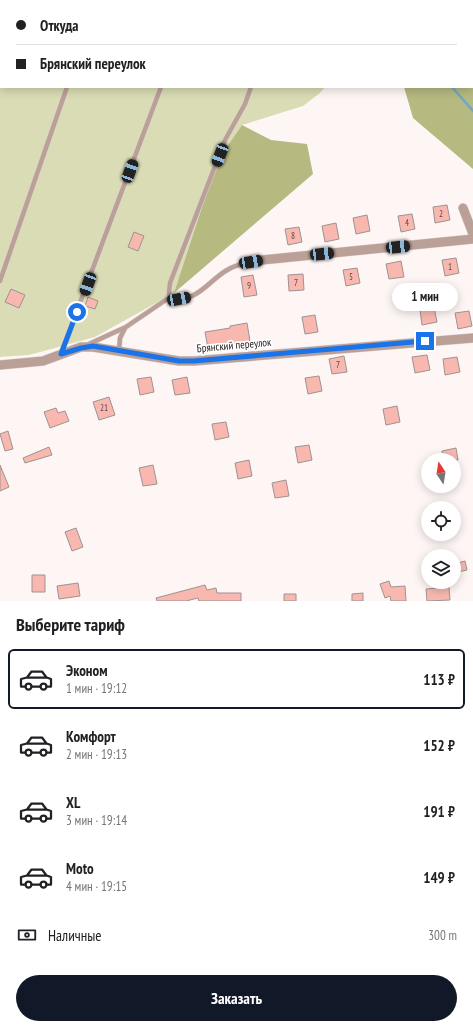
<!DOCTYPE html>
<html lang="ru">
<meta charset="utf-8">
<style>
:root{--surface:#fff;--page:#f6f6f6;--text:#202124;--muted:#757577;--line:#e0e0e0;--accent:#111827}
body{margin:0;font-family:"PT Sans Narrow",sans-serif;background:var(--page);color:var(--text);height:100vh;display:flex;flex-direction:column;font-size:15px;white-space:nowrap}
*{box-sizing:border-box;margin:0}
p{font-size:13px;color:var(--muted)}
.icon{flex:none;width:22px;height:22px;fill:none;stroke:currentColor;stroke-width:2;stroke-linecap:round;stroke-linejoin:round}
.map{position:relative;height:601px;overflow:hidden}
.details{display:flex;flex-direction:column;background:var(--surface);flex:1}
.details>*{flex:none}
.hud{position:absolute;left:0px;top:0px;width:473px;height:88px;box-shadow:0 2px 10px #0003;display:grid;align-content:center;height:88px;padding:0 16px;background:var(--surface)}
.needle{width:26px;rotate:348deg}
.fabs{position:absolute;left:421px;top:453px;display:grid;gap:8px}
.fabs a{display:grid;place-items:center;width:40px;height:40px;border-radius:50%;background:var(--surface);box-shadow:0 2px 10px #0003;font-size:20px}
.end{position:absolute;width:18px;height:18px;margin:-9px;border:5px solid #1a73e8;background:#fff;box-shadow:0 0 0 2px #fff}
.from{border-radius:50%}
.bubble{position:absolute;height:28px;border-radius:14px;background:var(--surface);box-shadow:0 2px 10px #0003;font-size:13px;font-weight:700;line-height:28px;text-align:center}
.car{position:absolute;width:12px;height:24px;margin:-12px -6px;border-radius:5px;box-shadow:0 0 3px 1px #0007;background:linear-gradient(#222 24%,#8ab4d8 0 40%,#222 0 76%,#8ab4d8 0 86%,#222 0)}
.hud b{display:flex;align-items:center;gap:14px;height:38px;font-size:15px}
.hud b+b{border-top:1px solid var(--line)}
.hud i{width:10px;height:10px;background:var(--text)}
ul{padding:0;list-style:none}
li{display:flex;align-items:center;gap:12px;height:60px;margin:0 8px 6px;padding:0 8px;border:2px solid transparent;border-radius:6px}
li div{flex:1}
li b{display:block;font-size:15px}
li em{font-style:normal;font-weight:700}
li.active{border-color:var(--accent)}
li>.icon{width:36px;height:36px;stroke-width:1.5}
h2{padding:0 16px;font-size:18px;line-height:48px}
.pay{display:flex;align-items:center;gap:10px;height:44px;padding:0 16px;font-size:15px}
.pay p{margin-inline-start:auto}
.button{display:flex;gap:8px;margin-top:auto;padding:8px 16px}
.button a{flex:1;height:46px;border-radius:24px;background:var(--accent);color:#fff;font-size:16px;font-weight:700;line-height:46px;text-align:center}
.map>svg:first-child{display:block}
</style>
<div class="map">
<svg width="473" height="601" viewBox="0 0 473 601">
<rect width="100%" height="100%" fill="#fef6f4"/>
<path fill="#d9dcb4" d="M0,0L327,1H1V87H325L320,93L303,106L242,125L217,161L174,293L95,337L29,355L0,357Z
M425,0H473V58L472,1Z"/>
<path fill="#b6b980" d="M472,57L473,58V169L413,118L404,87H472Z
M242,125L271,140L307,144L313,174L174,293L217,161Z"/>
<g fill="none" stroke-linecap="round" stroke-linejoin="round">
<path stroke="#6da8c7" stroke-width="2.5" d="M404,1V0
M452,87L473,111"/>
</g>
<path fill="#f8b8b0" stroke="#9d9392" d="M447,205L450,220L435,223L433,207Z
M412,214L415,229L401,232L398,216Z
M367,215L370,231L356,234L353,218Z
M336,223L339,239L325,242L322,226Z
M299,227L302,242L288,245L285,229Z
M134,232L144,236L138,251L128,247Z
M456,258L459,273L445,276L442,260Z
M401,261L404,277L389,279L386,264Z
M357,268L360,283L346,286L343,270Z
M303,274L304,290L289,291L288,275Z
M253,275L257,295L244,297L241,277Z
M11,289L25,295L19,308L5,302Z
M88,297L98,301L95,309L85,306Z
M434,307L437,322L422,325L420,310Z
M469,311L472,326L458,329L455,313Z
M315,315L318,332L305,334L302,317Z
M247,323L250,341L208,348L205,332L230,328V326Z
M427,355L430,370L415,373L412,357Z
M344,356L347,372L332,374L329,359Z
M457,357L460,372L445,375L443,359Z
M319,376L322,391L308,394L305,378Z
M151,377L154,392L140,395L137,379Z
M187,377L190,393L175,395L172,380Z
M109,397L115,415L99,420L93,402Z
M397,406L400,422L386,425L383,409Z
M56,408L58,413L65,411L69,421L50,428L44,412Z
M226,422L229,437L215,440L212,424Z
M8,431L13,449L5,451L0,434Z
M309,445L312,460L298,463L295,447Z
M49,447L52,455L25,463L23,458Z
M456,448L458,460H443L442,451Z
M249,460L252,476L238,479L235,463Z
M0,465L9,487L0,491Z
M153,465L157,484L143,486L139,468Z
M286,480L289,496L275,498L272,483Z
M76,528L83,547L72,551L65,532Z
M465,561L467,570L454,573V564Z
M32,575H45V592H32Z
M389,581L391,587L405,586L406,601H391L390,596L385,598L380,584Z
M78,583L80,596L59,599L57,586Z
M205,585L207,590L216,588L217,593H241V601H199L198,598L186,601H157L156,598Z
M449,587L450,600L427,601L426,589Z
M363,593V601H352V594Z
M284,594H296V601H284Z"/>
<g fill="none" stroke-linecap="round" stroke-linejoin="round">
<g stroke="#dbd4d2" stroke-width="5.5">
<path id="service" d="M8,1V0
M97,1L98,0
M193,1V0
M283,1L284,0
M0,23L1,20
M251,87L245,104L225,140L170,283L169,292L170,297C197,305 209,279 229,269C239,263 250,262 262,260
M0,281L67,87
M89,344L126,327L170,297
M119,351L120,338L125,328
M61,353L161,87"/>
</g>
<g stroke="#dbd4d2" stroke-width="10">
<path id="minor" d="M463,208L473,234
M262,260L473,239
M0,365L43,361L81,347H93L179,361H194L473,338"/>
</g>
<use href="#service" stroke="#baa096" stroke-width="4.5"/>
<use href="#minor" stroke="#baa096" stroke-width="9"/>
</g>
<g fill="none" stroke-linecap="round" stroke-linejoin="round">
<path stroke="#1a73e8" stroke-width="5" d="M77,312L61,354L81,348L93,346L179,361H194L425,341"/>
</g>
<g text-anchor="middle" stroke-width="3.5" stroke-linejoin="round" paint-order="stroke">
<g font-size="9" fill="#5a4845">
<text x="441" y="217">2</text>
<text x="407" y="226">4</text>
<text x="293" y="239">8</text>
<text x="450" y="270">1</text>
<text x="351" y="280">5</text>
<text x="296" y="286">7</text>
<text x="249" y="289">9</text>
<text x="338" y="368">7</text>
<text x="104" y="411">21</text>
</g>
<g font-size="11" fill="#262221" stroke="#fff">
<text transform="translate(234 345) rotate(-5)" y="4">Брянский переулок</text>
</g>
</g>
</svg>
<div class="fabs">
<a><svg class="needle" viewBox="-14 -14 28 28"><path d="M0-13l5 13h-10z" fill="#e53935"/><path d="M0 13l5-13h-10z" fill="#757577"/></svg></a>
<a><svg class="icon" aria-label="locate" viewBox="0 0 24 24"><circle cx="12" cy="12" r="6"/><path d="M12 2v4M12 18v4M2 12h4M18 12h4"/></svg></a>
<a><svg class="icon" aria-label="layers" viewBox="0 0 24 24"><path d="M12 4l9 5-9 5-9-5zM3 14l9 5 9-5"/></svg></a>
</div>
<i class="end from" style="left:77px;top:312px"></i>
<i class="end" style="left:425px;top:341px"></i>
<div class="bubble" style="left:392px;top:283px;width:66px">1 мин</div>
<i class="car" style="left:220px;top:155px;rotate:201deg"></i>
<i class="car" style="left:130px;top:171px;rotate:20deg"></i>
<i class="car" style="left:398px;top:247px;rotate:84deg"></i>
<i class="car" style="left:322px;top:254px;rotate:84deg"></i>
<i class="car" style="left:251px;top:262px;rotate:80deg"></i>
<i class="car" style="left:88px;top:284px;rotate:200deg"></i>
<i class="car" style="left:179px;top:299px;rotate:79deg"></i>
<div class="hud">
<b><i class="from"></i>Откуда</b>
<b><i></i>Брянский переулок</b>
</div>
</div>
<section class="details">
<h2>Выберите тариф</h2>
<ul>
<li class="active"><svg class="icon" aria-label="car" viewBox="0 0 24 24"><path d="M5 17H2v-5l4-1 3-4h7l3 4 3 1v5h-3M9 17h6M6 11h13"/><circle cx="7" cy="17" r="2"/><circle cx="17" cy="17" r="2"/></svg><div><b>Эконом</b><p>1 мин · 19:12</p></div><em>113 ₽</em></li>
<li><svg class="icon" aria-label="car" viewBox="0 0 24 24"><path d="M5 17H2v-5l4-1 3-4h7l3 4 3 1v5h-3M9 17h6M6 11h13"/><circle cx="7" cy="17" r="2"/><circle cx="17" cy="17" r="2"/></svg><div><b>Комфорт</b><p>2 мин · 19:13</p></div><em>152 ₽</em></li>
<li><svg class="icon" aria-label="car" viewBox="0 0 24 24"><path d="M5 17H2v-5l4-1 3-4h7l3 4 3 1v5h-3M9 17h6M6 11h13"/><circle cx="7" cy="17" r="2"/><circle cx="17" cy="17" r="2"/></svg><div><b>XL</b><p>3 мин · 19:14</p></div><em>191 ₽</em></li>
<li><svg class="icon" aria-label="car" viewBox="0 0 24 24"><path d="M5 17H2v-5l4-1 3-4h7l3 4 3 1v5h-3M9 17h6M6 11h13"/><circle cx="7" cy="17" r="2"/><circle cx="17" cy="17" r="2"/></svg><div><b>Moto</b><p>4 мин · 19:15</p></div><em>149 ₽</em></li>
</ul>
<div class="pay"><svg class="icon" aria-label="cash" viewBox="0 0 24 24"><path d="M3 7h18v10H3z"/><circle cx="12" cy="12" r="2"/></svg>Наличные<p>300 m</p></div>
<div class="button"><a>Заказать</a></div>
</section>
